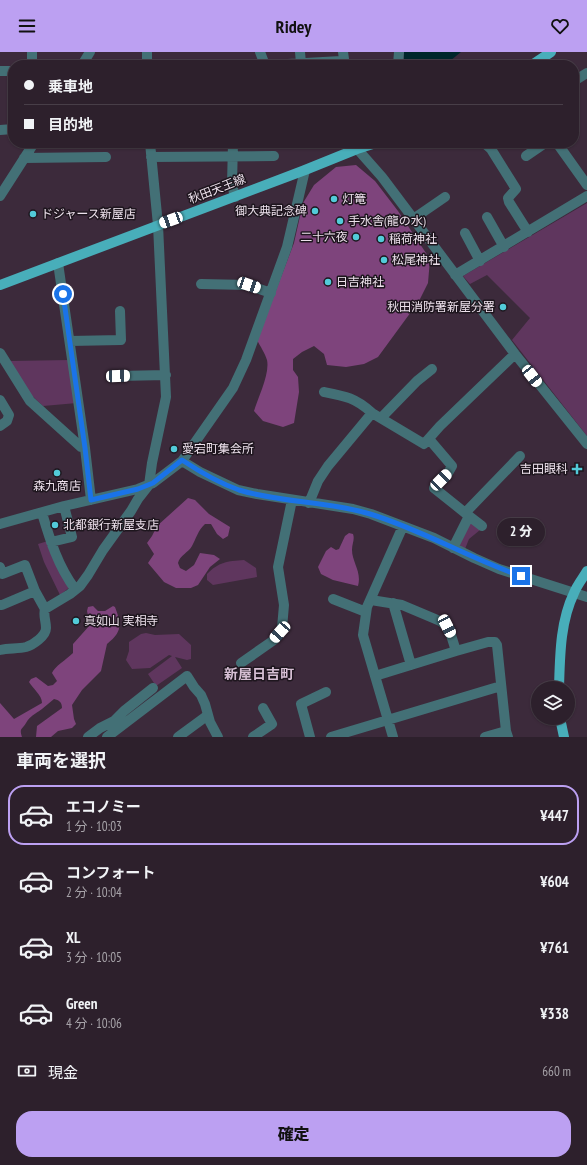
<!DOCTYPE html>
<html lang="ja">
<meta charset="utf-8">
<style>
:root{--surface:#2d202c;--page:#352834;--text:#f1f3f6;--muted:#a7a3a9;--line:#483e48;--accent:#bca0f2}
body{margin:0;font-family:"PT Sans Narrow","Noto Sans JP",sans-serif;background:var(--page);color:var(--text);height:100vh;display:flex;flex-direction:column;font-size:15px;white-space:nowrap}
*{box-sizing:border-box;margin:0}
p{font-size:13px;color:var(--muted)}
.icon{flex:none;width:22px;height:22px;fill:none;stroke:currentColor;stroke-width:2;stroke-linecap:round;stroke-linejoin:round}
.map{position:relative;height:685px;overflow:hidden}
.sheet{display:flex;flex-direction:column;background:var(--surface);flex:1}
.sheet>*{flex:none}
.guide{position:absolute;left:8px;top:8px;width:571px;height:88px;border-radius:16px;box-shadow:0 1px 3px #0004,0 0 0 1px var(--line);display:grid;align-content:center;height:88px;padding:0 16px;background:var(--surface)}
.fabs{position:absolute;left:531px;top:629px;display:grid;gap:8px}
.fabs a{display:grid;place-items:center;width:44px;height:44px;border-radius:50%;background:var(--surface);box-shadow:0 1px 3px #0004,0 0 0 1px var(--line);font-size:20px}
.end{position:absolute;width:18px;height:18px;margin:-9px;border:5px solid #1a73e8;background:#fff;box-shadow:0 0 0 2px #fff}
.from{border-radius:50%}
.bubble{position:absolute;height:28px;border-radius:14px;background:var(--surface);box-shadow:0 1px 3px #0004,0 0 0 1px var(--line);font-size:13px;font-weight:800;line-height:28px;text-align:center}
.car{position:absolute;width:12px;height:24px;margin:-12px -6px;border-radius:5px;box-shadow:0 0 3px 1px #0007;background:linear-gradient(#fff 24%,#345 0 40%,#fff 0 76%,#345 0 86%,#fff 0)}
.guide b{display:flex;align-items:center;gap:14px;height:38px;font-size:15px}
.guide b+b{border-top:1px solid var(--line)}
.guide i{width:10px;height:10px;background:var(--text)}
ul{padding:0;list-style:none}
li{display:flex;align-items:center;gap:12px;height:60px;margin:0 8px 6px;padding:0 8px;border:2px solid transparent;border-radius:16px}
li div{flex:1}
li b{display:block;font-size:15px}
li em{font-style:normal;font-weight:800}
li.on{border-color:var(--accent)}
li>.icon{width:36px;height:36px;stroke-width:1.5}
h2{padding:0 16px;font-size:18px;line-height:48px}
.pay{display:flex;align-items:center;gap:10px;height:44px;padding:0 16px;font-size:15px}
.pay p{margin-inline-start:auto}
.cta{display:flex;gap:8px;margin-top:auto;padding:8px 16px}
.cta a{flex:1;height:46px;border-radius:16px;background:var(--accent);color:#111;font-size:16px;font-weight:800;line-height:46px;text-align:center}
header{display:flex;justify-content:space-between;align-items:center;height:52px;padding:0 16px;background:var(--accent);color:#111;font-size:18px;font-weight:800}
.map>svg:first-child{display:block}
</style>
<header><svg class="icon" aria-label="menu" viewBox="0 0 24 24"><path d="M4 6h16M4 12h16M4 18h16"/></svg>Ridey<svg class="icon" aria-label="heart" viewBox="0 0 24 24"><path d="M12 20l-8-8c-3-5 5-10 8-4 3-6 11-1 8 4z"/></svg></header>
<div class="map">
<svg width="587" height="685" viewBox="0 0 587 685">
<rect width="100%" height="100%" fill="#3c2a3b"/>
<path fill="#5f365e" d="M587,151V384L512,288L530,266L487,223L470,232L463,224Z
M70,308L77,351L43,354L28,340L9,309Z
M472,470L480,478L469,487L465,497L459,493L468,471Z
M48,489L70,535L60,543L44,510L38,492Z
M244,508L256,516L257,525L213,533L207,528V522C219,510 227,509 244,508Z
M146,581L155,583L179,582L191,593V607L187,608L175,605L182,616L156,634L148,622L172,604L169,603L150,616L132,617L126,608L129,599V590L141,582Z"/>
<path fill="#7e447c" d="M356,113L375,129L398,159L430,207L428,231L419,249L378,305L364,312L346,315L327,313L324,302L314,294L302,300L293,307V318L298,325L299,340L294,371L283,375L263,369L254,359C258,345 270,322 267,308C265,301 260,294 257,288L294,191L303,151L314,133L336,115Z
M188,446L195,448L209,462L230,475L228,484L223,487L217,482L211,472H205C198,478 196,487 192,494C188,501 180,503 178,511L180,516L186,519L194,513L200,501L214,503L220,507L210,515L198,533L191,536H176L164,530L148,511L154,502L147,491L152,484L157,474Z
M349,481L353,482C355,488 352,491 352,498C352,510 362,520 358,534L333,528L321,522L318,515L326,499L331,495L336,498L339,497L345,484Z
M93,554L98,559H105L113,554L115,555C122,573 122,580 107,592L101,619L82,638L72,653L74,667L76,672L72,676L58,679L51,685H36L37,674L62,656C62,650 59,648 54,647C50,650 46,654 42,657C34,663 31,663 26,671C22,678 19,676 22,685H0V651L14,667L42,651C42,643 33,637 29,630L31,627L36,625L48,634L53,633L57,629L52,621C54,615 67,607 73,601V592L90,573L87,559L88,555Z"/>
<path fill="#00262b" d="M404,0H461L445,13H404Z"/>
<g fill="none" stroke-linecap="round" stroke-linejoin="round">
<path stroke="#437076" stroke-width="10" d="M147,0V13
M260,0L265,13
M300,0L301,11
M32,13V0
M82,13L90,0
M270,13L341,9L344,7L343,0
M398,13L399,0
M0,19H13
M574,29L587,21
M0,78L13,77
M233,91L232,132L235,145
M352,91L382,125L515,302L587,392
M484,91L491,97L516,137L508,146L509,150L528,180
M557,91L587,133
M526,104L545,91
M151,105L274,104
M24,106L106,105
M0,144L34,91
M487,165L504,195
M413,167L445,145
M465,181L480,209
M58,211L85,396L91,448
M455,223L587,144
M201,232L248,233L271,241
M70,289L121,288L120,259
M0,301L30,349L81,395L85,396
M118,324L166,323
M324,340C345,344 356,346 372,361
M0,348L9,363L7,369L0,374
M381,366L417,329L432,317
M429,387L452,414L448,421L434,436L469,464L453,496
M182,409L200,420L238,438L257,442L353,457L371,462L434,486L474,506L499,517L587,545
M309,451L318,429L328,414L372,361L424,392L440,374L515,302
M42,461C50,488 58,514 75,537
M465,461L520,404
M469,464L482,474
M0,472L64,454L138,437L153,431L182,409L233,336L246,308L287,195L305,118
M51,490L72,485L64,454
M0,515L2,522L25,513L35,539L45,557
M333,547L366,560
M371,548L402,553L440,569L447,574L451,583L456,599L488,590H495L497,593L506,679L508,685
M393,551L411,613
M0,553H2L35,539
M0,598C8,596 18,597 26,595C33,593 46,584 46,576C46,569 43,563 45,557L70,542L80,534L88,523L103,498L131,459L138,447L149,433L152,411L166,345L158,173L150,91
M241,611L274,588L280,580L282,576L284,553L278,515L292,448
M375,624L456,599
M88,685L100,676L114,669L124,659L153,636
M107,685L187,624L194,635L201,643L205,652L210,670L218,685
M178,685L208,663
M253,685L272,672L263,656
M310,685L301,652L326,640
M331,685L501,634
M393,685L363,583L367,555L403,474
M485,685L506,679"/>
<path stroke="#48aeba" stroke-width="10" d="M532,13L551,0
M0,233L305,118L357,97L376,91
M559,636C560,604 560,570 574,541C577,533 583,526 587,519
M560,666L564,685"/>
</g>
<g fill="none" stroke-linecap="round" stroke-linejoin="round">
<path stroke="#1a73e8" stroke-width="5" d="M63,242L85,396L91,448L138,437L153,431L182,408C200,420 219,431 239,438C281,451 328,449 370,462C423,478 470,507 521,524"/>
</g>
<g fill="#52cbd9" stroke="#1e161e" stroke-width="1.5">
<circle cx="334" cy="147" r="4"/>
<circle cx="315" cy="159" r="4"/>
<circle cx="33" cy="162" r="4"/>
<circle cx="340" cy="169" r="4"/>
<circle cx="356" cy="185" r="4"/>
<circle cx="381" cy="187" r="4"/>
<circle cx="384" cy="208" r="4"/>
<circle cx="328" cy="230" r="4"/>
<circle cx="503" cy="255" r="4"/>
<circle cx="174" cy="397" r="4"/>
<path d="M575 411h4v4h4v4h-4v4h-4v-4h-4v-4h4z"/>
<circle cx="57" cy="421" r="4"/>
<circle cx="55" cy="473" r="4"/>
<circle cx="76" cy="569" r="4"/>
</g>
<g text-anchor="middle" stroke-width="3" stroke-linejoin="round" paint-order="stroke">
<g font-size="12" fill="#ede1ec" stroke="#1e161e">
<text transform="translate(217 137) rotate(-21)" y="4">秋田天王線</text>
</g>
<g font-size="12" fill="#ede1ec" stroke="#1e161e" text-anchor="start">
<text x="342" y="151">灯篭</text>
<text x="307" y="163" text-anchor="end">御大典記念碑</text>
<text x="41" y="166">ドジャース新屋店</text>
<text x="348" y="173">手水舎(龍の水)</text>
<text x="348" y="189" text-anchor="end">二十六夜</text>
<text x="389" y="191">稲荷神社</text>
<text x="392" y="212">松尾神社</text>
<text x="336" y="234">日吉神社</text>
<text x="495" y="259" text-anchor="end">秋田消防署新屋分署</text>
<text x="182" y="401">愛宕町集会所</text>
<text x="568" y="421" text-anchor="end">吉田眼科</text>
<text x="57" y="438" text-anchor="middle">森九商店</text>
<text x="63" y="477">北都銀行新屋支店</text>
<text x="84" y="573">真如山 実相寺</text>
</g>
<g font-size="14" font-weight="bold" fill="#d6bfd4" stroke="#1e161e">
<text x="259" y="627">新屋日吉町</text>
</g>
</g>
</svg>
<div class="fabs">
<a><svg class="icon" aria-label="layers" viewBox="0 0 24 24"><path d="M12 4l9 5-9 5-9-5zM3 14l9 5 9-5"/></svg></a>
</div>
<i class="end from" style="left:63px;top:242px"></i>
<i class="end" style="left:521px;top:524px"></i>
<div class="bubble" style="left:497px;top:466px;width:48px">2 分</div>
<i class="car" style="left:171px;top:168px;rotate:250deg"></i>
<i class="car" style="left:249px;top:233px;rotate:109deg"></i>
<i class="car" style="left:118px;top:324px;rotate:88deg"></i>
<i class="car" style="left:532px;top:324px;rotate:142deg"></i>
<i class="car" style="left:441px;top:428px;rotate:45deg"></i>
<i class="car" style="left:447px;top:574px;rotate:153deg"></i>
<i class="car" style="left:280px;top:580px;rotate:222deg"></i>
<div class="guide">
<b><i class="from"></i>乗車地</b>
<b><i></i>目的地</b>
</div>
</div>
<section class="sheet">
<h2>車両を選択</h2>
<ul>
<li class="on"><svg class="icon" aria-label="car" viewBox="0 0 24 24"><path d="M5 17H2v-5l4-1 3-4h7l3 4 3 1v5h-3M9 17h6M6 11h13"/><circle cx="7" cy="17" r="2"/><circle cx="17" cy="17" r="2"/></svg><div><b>エコノミー</b><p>1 分 · 10:03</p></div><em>¥447</em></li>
<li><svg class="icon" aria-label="car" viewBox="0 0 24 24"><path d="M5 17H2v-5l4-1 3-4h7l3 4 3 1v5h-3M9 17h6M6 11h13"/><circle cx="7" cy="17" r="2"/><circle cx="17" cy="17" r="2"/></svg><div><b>コンフォート</b><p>2 分 · 10:04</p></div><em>¥604</em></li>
<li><svg class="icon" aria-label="car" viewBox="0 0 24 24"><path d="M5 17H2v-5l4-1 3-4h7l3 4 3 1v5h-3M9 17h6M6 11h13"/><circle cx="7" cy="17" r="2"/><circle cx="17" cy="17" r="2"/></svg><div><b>XL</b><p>3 分 · 10:05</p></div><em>¥761</em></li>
<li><svg class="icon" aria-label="car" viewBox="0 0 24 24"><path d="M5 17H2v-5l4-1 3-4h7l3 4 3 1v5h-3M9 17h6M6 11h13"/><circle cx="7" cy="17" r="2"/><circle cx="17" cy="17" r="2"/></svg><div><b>Green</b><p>4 分 · 10:06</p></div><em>¥338</em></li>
</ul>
<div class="pay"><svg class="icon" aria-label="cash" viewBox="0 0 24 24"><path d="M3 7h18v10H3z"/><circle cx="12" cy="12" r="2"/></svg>現金<p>660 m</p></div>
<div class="cta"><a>確定</a></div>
</section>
